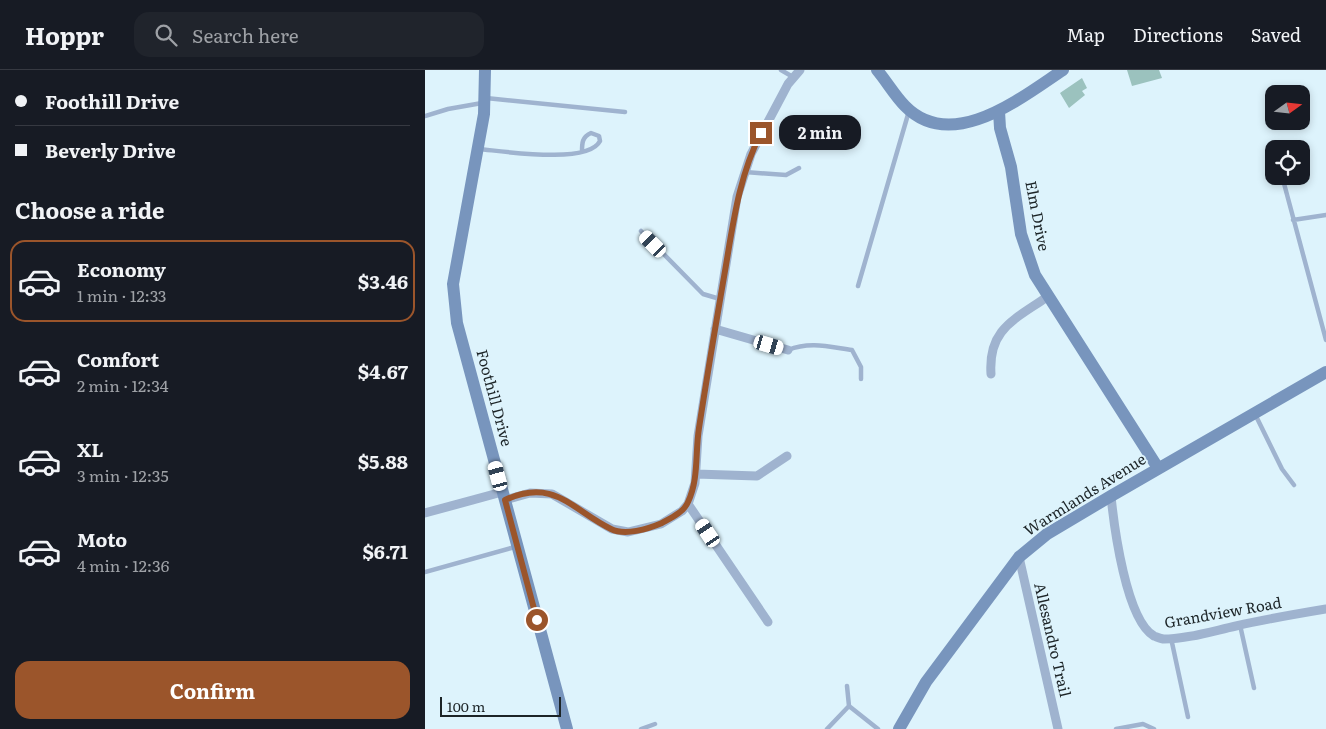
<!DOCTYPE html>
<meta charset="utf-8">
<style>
:root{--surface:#171b24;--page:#20242c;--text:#f1f3f6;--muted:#9ea1a6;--line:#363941;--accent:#9b552b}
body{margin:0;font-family:Literata,serif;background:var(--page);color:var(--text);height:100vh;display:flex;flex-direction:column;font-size:19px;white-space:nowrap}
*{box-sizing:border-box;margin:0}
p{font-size:16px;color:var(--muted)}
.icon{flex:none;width:28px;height:28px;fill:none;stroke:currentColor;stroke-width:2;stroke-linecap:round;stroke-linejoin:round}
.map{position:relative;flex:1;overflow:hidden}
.details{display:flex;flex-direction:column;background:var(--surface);width:425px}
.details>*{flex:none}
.hud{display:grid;align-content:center;height:110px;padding:0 15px;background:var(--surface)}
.needle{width:32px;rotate:75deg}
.buttons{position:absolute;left:840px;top:15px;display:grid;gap:10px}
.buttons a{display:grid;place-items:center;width:45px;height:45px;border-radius:10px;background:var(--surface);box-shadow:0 2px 8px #0003;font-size:25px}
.scale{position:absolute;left:15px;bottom:12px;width:121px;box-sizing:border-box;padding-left:5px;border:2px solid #1c2427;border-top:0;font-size:14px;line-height:18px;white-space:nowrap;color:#1c2427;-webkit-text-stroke:4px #ddf3fc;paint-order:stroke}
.end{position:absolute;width:22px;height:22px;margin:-11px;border:6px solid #9b552b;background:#fff;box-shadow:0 0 0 2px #fff}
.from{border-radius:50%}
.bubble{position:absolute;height:35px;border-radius:15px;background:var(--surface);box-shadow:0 2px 8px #0003;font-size:16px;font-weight:700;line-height:35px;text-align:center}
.car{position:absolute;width:15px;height:30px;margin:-15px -8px;border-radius:6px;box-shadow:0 0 4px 1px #0007;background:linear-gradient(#fff 24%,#345 0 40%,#fff 0 76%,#345 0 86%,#fff 0)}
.hud b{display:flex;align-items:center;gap:18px;height:48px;font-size:19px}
.hud b+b{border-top:1px solid var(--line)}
.hud i{width:12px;height:12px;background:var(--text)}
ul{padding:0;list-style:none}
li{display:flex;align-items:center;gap:15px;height:82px;margin:0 10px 8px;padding:0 5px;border:2px solid transparent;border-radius:15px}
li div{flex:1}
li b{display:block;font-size:19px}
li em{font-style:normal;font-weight:700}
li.selected{border-color:var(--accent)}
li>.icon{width:45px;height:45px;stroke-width:1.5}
h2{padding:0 15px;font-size:22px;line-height:60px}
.action{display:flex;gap:10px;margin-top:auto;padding:10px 15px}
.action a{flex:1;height:58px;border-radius:15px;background:var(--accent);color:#fff;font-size:20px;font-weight:700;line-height:58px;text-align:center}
header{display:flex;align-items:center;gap:30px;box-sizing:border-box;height:70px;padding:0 25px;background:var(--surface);border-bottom:1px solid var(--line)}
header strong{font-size:24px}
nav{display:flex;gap:28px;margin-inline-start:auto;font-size:18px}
.search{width:350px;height:45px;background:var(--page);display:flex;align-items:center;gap:12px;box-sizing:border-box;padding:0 18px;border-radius:15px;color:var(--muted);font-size:19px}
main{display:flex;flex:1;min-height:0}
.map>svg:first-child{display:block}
</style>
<header>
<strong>Hoppr</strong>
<div class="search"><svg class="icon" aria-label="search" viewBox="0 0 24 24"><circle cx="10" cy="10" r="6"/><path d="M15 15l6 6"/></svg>Search here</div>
<nav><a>Map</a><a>Directions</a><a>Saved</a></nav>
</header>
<main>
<section class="details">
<div class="hud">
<b><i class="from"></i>Foothill Drive</b>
<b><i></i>Beverly Drive</b>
</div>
<h2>Choose a ride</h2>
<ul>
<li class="selected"><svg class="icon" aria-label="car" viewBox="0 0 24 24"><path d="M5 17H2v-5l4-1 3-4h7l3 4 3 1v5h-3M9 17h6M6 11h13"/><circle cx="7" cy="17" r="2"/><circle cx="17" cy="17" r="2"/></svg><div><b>Economy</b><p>1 min · 12:33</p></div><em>$3.46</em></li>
<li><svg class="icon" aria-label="car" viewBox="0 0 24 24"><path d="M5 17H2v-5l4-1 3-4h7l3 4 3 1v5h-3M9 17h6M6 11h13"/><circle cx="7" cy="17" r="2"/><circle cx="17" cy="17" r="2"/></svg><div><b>Comfort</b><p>2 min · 12:34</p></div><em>$4.67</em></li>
<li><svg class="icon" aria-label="car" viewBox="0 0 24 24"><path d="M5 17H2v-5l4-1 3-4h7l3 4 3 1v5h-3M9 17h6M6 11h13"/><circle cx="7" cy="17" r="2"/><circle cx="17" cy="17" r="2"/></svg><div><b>XL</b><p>3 min · 12:35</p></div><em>$5.88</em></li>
<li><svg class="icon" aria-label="car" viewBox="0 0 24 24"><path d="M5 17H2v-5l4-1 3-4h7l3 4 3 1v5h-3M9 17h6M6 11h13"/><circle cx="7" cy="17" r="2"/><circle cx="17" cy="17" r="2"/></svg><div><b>Moto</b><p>4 min · 12:36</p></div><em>$6.71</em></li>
</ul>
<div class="action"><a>Confirm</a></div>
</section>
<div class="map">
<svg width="901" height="659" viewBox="0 0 901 659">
<rect width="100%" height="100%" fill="#ddf3fc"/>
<path fill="#9bc2be" d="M702,0H734L737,8L707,16Z
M657,8L662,18L657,21L660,25L644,38L635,23Z"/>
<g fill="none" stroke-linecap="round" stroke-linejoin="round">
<path stroke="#9fb3cf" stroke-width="4.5" d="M356,0L368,7
M61,28L200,42
M0,46L23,39L57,33
M54,79C77,81 163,95 175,71L174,66L166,63C157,67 157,73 157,82
M320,102L361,105L374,98
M857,106L901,270
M868,150L901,145
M216,161L278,224L295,229
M433,216L484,41
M363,280C385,271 405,277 427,280L436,297V309
M830,344L857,399L869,415
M0,502L90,477
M815,555L829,618
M746,568L763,647
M424,636L453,659
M216,659L230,654
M402,659L424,636L422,616
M691,659L718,654L729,659"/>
<path stroke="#9fb3cf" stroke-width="9" d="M290,259L363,280
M566,304C563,259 589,250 622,227
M271,404L332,406L362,386
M686,426C689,456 701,550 729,566C732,567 736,569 739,569C763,569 788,561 811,556C841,549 871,544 901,539
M80,430L105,423L127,424L187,459L203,462L236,454L257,441L263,434L270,413L273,366L312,127L326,84L363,14L375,0
M263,434L343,552
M0,443L77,422
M594,487L633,659"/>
<path stroke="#7895bd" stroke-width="12" d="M60,0L59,44L28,214L32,253L142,659
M452,0C462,12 470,26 480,36C527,84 597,27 638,0
M574,41L575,58L586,97L596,164L610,205L733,398
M474,659L501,612L594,487L622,464L686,426L901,302"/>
</g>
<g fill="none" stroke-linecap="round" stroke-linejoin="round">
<path stroke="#9b552b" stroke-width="6" d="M112,550L80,430C129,407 147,440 186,459C200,466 223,459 237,453C246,448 259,442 263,432C274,409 270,383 274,358C282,306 291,253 300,201C308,154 314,106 336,63"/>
</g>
<g text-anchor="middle" stroke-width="4" stroke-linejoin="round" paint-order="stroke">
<g font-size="15" fill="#1c2427" stroke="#ddf3fc">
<text transform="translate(612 146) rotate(79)" y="5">Elm Drive</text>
<text transform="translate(69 328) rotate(75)" y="5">Foothill Drive</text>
<text transform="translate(660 425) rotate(-32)" y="5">Warmlands Avenue</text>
<text transform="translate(798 543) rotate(-10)" y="5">Grandview Road</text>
<text transform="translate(627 570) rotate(77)" y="5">Allesandro Trail</text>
</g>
</g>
</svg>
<div class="buttons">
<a><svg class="needle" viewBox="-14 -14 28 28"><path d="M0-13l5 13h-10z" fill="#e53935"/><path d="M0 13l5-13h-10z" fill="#9ea1a6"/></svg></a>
<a><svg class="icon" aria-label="locate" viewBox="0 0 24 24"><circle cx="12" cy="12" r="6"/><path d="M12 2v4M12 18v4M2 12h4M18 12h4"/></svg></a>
</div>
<div class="scale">100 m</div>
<i class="end from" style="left:112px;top:550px"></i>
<i class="end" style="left:336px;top:63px"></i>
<div class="bubble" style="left:354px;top:45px;width:82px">2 min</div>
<i class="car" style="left:228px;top:174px;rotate:315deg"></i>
<i class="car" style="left:344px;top:275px;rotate:106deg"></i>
<i class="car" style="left:73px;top:406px;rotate:345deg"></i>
<i class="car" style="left:283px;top:463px;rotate:326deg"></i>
</div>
</main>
